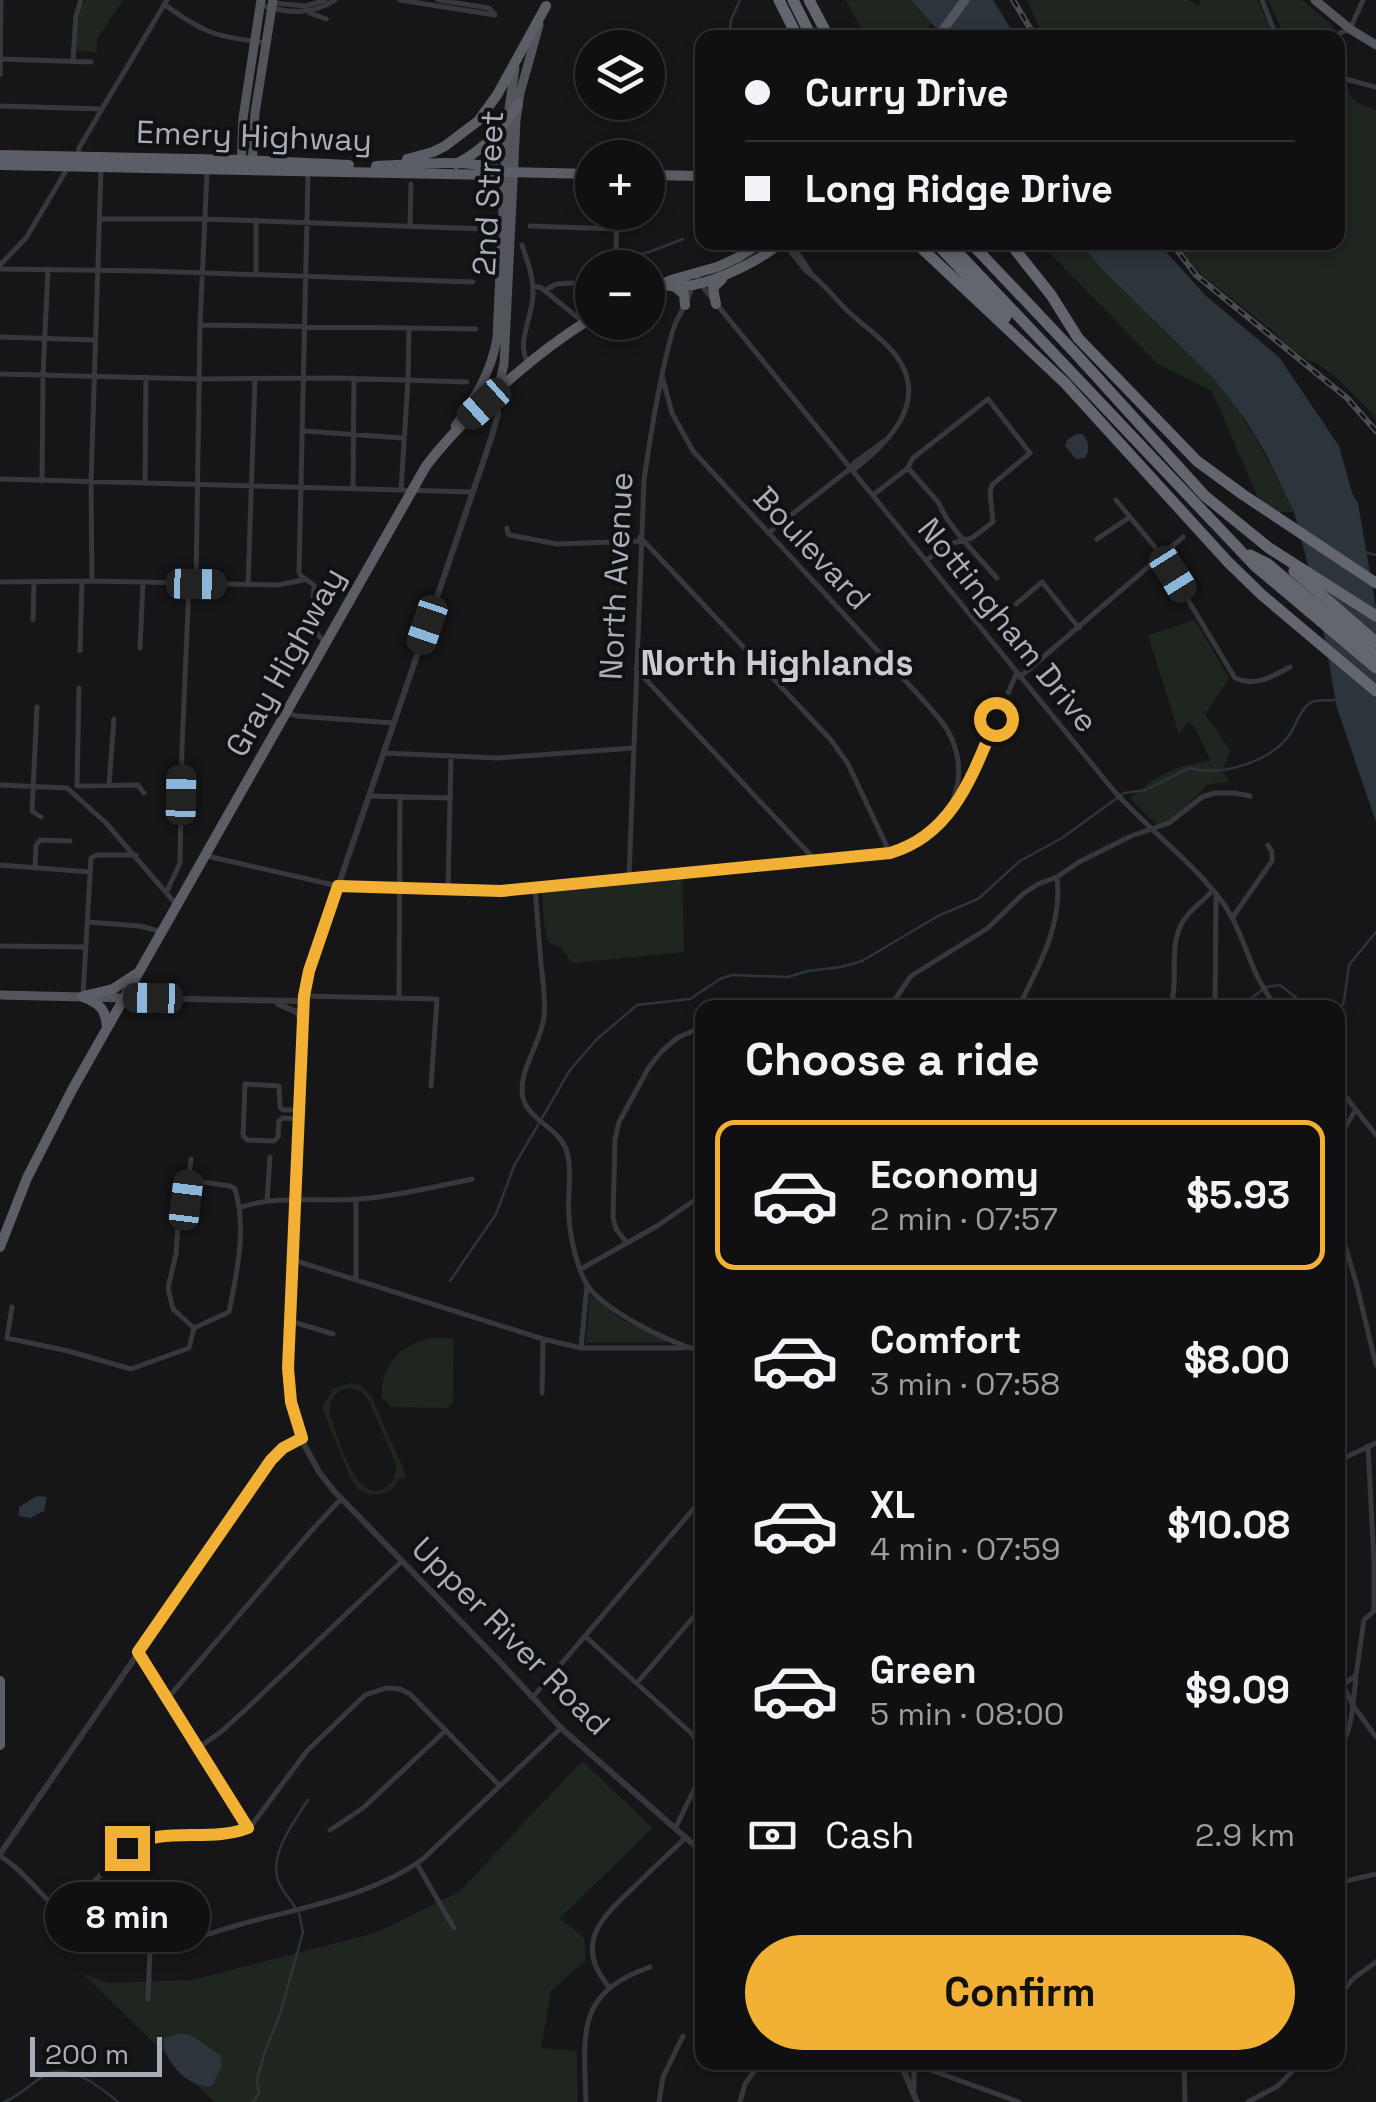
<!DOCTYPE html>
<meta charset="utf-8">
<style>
:root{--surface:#101012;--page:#19191b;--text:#f1f3f6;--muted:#9c9d9f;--line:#303032;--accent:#f2b134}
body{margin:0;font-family:"Space Grotesk",sans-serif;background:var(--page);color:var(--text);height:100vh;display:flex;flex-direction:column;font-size:38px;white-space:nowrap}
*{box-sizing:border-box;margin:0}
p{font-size:32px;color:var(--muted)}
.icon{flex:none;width:55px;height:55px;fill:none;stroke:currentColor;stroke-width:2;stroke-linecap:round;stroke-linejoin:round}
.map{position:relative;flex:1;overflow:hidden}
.sheet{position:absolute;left:695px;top:1000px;width:650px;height:1070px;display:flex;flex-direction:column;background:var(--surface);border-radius:20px;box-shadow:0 5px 15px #0003,0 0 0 2px var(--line)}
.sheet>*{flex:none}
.banner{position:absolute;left:695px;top:30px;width:650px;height:220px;border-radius:20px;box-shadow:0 5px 15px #0003,0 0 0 2px var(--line);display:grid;align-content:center;height:220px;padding:0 50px;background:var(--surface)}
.buttons{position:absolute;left:575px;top:30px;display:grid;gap:20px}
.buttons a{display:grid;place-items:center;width:90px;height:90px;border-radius:50%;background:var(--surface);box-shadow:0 5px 15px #0003,0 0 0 2px var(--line);font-size:50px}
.scale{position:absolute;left:30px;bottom:25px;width:132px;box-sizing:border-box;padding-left:10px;border:5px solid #a8adb8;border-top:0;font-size:28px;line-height:35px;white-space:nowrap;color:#a8adb8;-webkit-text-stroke:8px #111113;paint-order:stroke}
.end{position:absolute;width:45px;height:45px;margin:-22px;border:12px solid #f2b134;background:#111;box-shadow:0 0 0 5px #111}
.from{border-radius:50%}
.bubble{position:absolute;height:70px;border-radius:35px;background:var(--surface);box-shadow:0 5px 15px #0003,0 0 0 2px var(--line);font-size:32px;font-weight:800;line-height:70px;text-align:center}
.car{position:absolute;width:30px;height:60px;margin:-30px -15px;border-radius:12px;box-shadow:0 0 8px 2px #0007;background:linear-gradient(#222 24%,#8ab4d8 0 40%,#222 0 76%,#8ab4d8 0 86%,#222 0)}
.banner b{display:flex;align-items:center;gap:35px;height:95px;font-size:38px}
.banner b+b{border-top:2px solid var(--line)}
.banner i{width:25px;height:25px;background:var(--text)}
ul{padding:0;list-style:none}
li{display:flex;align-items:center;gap:30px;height:150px;margin:0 20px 15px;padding:0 30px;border:5px solid transparent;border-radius:20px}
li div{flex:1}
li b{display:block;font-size:38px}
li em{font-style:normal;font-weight:800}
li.active{border-color:var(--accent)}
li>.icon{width:90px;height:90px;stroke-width:1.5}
h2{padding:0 50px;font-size:45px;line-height:120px}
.pay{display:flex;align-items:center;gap:25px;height:110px;padding:0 50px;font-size:38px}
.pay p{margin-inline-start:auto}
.cta{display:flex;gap:20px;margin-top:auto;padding:20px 50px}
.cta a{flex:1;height:115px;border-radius:60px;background:var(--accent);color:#111;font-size:40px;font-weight:800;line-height:115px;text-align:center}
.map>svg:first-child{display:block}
</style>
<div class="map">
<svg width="1376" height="2102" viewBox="0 0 1376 2102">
<rect width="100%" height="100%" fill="#161618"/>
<path fill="#1e261f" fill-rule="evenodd" d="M86,0H123L97,39V52L75,50L80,8Z
M846,0H911L932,22L921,37H868L860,27Z
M1027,0H1189L1198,6L1202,0H1257L1274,37H1043Z
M1268,0H1302L1333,26L1334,30L1330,34L1285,37Z
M1338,78L1347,81C1347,101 1360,104 1376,110V420L1371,412L1337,378L1315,362L1309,361L1285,344L1273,331L1197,271L1176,243L1338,242Z
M1040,243H1080C1121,292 1172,332 1215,380C1249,420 1271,466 1294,512H1264L1212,391L1158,364Z
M1195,620L1229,678L1205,714L1231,751L1222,770L1230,782L1209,784L1161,829L1130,798C1158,775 1175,765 1211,761L1194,726L1188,722L1179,734L1148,635Z
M683,873L684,952L572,963L561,948L548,942L544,924L542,890Z
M590,1295L623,1320L670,1342L586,1343Z
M433,1338H454L453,1402L448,1408L392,1407L382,1398C380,1365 402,1343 433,1338Z
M350,1383L362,1386L372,1398L407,1477L402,1479L400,1477L394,1488L384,1493L370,1495L359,1490L352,1481L322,1408L333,1389ZM351,1388L362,1392L369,1401L396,1464L394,1480C359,1520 339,1438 330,1415C328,1400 335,1389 351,1388Z
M582,1761L653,1828L560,1918L584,1938L586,1960L551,1991L541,2048L577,2051L578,2102H214L83,1974L108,1983L192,1980L375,1933L459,1892Z"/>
<path fill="#2c353c" d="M911,0H993L1016,37H944Z
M1080,243H1158L1205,295L1279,357L1339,446L1352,493L1358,503L1376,608V822L1337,708L1319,607L1294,512L1266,454L1245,419L1215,380L1103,270Z
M1076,434H1083C1089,443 1090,449 1085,458L1076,459L1065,446L1067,440Z
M37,1496L47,1497L44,1511L30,1518L19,1516V1507Z
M177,2034H189L220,2055L222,2066L212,2086C190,2090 161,2060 164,2038Z"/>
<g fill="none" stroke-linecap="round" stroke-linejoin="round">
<path stroke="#2c353c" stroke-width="2.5" d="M729,38L731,20L740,0
M618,268L626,257L649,252L683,239
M1363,552L1376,555
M1267,987L1280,985L1309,1008
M1238,1008L1262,990
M1338,1015L1344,1001L1349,965L1376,932
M450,1281L496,1214L514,1166L570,1070L596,1040L637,1005L690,999L720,979L732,975L788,977L808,971L841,967L862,961L938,916L978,899L1020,861L1062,838L1124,793L1146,790L1189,768C1221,777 1271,762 1290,734C1296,725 1301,707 1312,702C1318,699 1328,701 1335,700
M295,1907C290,1899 281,1890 278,1880C269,1854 295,1820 308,1800
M4,2102C20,2096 31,2083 45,2075C70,2062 100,2087 118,2102
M253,2102L259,2093L257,2080L264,2054L281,2011L303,1932L299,1913"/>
<path stroke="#37383d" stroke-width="5" d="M400,0L495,15
M438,0L489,8L495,15
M1262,0L1277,38
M273,3L306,6L325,0
M164,4C204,34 218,37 267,43
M260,5C286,13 312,16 335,0
M310,13L326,19
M1318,38L1331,37L1350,29L1363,0
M0,59L91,62
M73,61L76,16L81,0
M0,75L1,0
M1338,77L1376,87
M0,106L102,109
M78,156L79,148L102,109L167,0
M308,174L299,572L301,576L314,585C314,609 304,623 324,641
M100,219H204L485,229
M410,226L411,184
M530,226L617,229
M783,242L806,271C823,281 836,301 851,314C866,328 885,340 897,357C929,402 889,442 856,468H851
M790,242L811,273
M522,245C527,260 533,276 533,292C534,315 515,343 528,362
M616,249L617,212
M0,265L26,238L67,169
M0,269L149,271L473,282
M256,274V220
M696,274L705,290L1114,791C1149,830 1192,861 1223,903C1238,924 1246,951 1256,974C1262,986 1269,997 1276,1008
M533,287H540L582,321
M546,290L556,284L572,283
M200,325L476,329
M0,337L95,340
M0,374L199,379L338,378L467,382
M304,431L403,438
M908,468L938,502L947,519L963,540L997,578
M0,479L472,492
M42,481L43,374L48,269
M145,483L146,377
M353,489L354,378
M401,490L408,380L409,328
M873,495L908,468L912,459L988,399L1030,453L992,485L990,492L993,522L972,538L946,545L926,561
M1116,500L1159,552L1235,678C1255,687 1272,677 1290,667
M507,528L508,534L510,535L557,544L640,541
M768,533L851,468L854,463L887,439
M640,537L831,740L848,764L890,853
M1097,539L1130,517
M92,581L91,482L101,170
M0,582L92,581L278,585L303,580
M196,584L200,325L207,172
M248,585L255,379
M1016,604L1042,582L1079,628
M33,620L34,583
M140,648L143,582
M80,651L82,582
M636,669L815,860
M1020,677L1183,537
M37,707L32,811L41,817
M288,713L297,716L393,723
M384,753L498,758L633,748
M109,784L114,719
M0,785L67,788L106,823L175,903
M77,786L79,688
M77,786L138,785L144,793
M369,796L451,798
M954,804L968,788L1017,672
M207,856L338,886L501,891L890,853C943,839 976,785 949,733C943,721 933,712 925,702L693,451L672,413L662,376
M0,865L90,872
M35,868L36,845L40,840L70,841
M629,878L644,480C651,431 659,381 672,333C677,315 690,301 693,283
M448,888L451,756
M535,888C537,913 539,939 541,964C543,982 546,1000 544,1017C541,1042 522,1065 522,1090C522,1119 557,1125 566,1149C573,1169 567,1196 569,1217C570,1237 578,1274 590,1289C611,1314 672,1344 702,1351
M167,891L180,863L182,748L189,584
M1232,918L1272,861V852L1268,845
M87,922L140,926L159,931
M0,946L86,947
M83,995L91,858L97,855H136
M304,996L437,999L431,1086
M399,998L400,797
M889,1008L911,976L988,928L1023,894L1038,884L1057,877L1079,862L1131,836L1169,823L1202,797L1215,793H1235L1250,796
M1018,1008C1039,966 1063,924 1057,877
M1170,1008C1179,982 1169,953 1180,927C1186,912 1203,902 1213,890
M1215,1008L1216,897
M1338,1087L1376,1135
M299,1119L283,1118L279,1121L278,1137L274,1141L247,1140L243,1135L245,1084L279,1086L280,1107L283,1110H299
M1338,1139L1355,1111
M191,1159L186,1200L178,1226L176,1254L168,1288L173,1309L194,1328
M267,1201L270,1157
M239,1208C280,1193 327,1204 371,1198C405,1194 439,1186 472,1179
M1338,1222L1356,1282L1376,1365
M627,1243L616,1229L613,1218L615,1139L619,1122L649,1067L662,1051L677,1038L702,1027
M293,1260L543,1339L581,1348H685
M581,1269L657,1226L702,1195
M356,1280V1199
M12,1307L7,1338L68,1351L131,1369L189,1348L194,1328L229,1312C237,1271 247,1230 235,1189L230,1186L188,1180
M290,1321L333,1334
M581,1348L587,1286
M542,1393L543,1339
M1338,1461L1376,1443
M585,1636L691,1733L702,1750V1757
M138,1652L248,1828
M1339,1679L1347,1682L1356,1675L1364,1620L1374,1611V1562L1368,1446
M1339,1679L1354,1707L1376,1737
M637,1683L702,1607
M532,1698L702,1499
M167,1699L312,1530L341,1499
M198,1748L222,1731L244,1711L402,1561
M1338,1751C1354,1728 1352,1705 1356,1678
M676,1827L702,1773
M330,1830L363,1808L446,1730
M0,1856C34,1877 58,1922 97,1940C113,1947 132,1950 149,1948C179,1945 210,1933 238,1925C298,1908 374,1896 424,1858L561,1728
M417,1864L454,1928
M1338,1883L1376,1874
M62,1914L127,1848L141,1841L233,1832L251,1826L307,1751L365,1695L386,1688L400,1689L410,1694L500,1786
M609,1987C573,1944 601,1918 634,1887C651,1870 669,1854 686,1837
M1338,1997L1354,1978L1376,1962
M148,1999L150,1948
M1184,2062L1185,2102
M914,2064L1019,2102
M914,2089V2065
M586,2102C584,2034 575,1993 650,1967
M659,2102L663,2077L683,2036
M740,2102L745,2084L761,2062
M1248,2102L1278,2086L1301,2062"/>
<path stroke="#37383d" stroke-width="6" d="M497,393L498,414L491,439L307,977L302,1023L290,1321L289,1393L301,1439L319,1472L334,1491L501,1663L561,1728L702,1852
M126,998L304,1001
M278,1004L297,1012L302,1022
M0,1854L271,1460L283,1448L301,1439
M900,2062L917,2102"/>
<path stroke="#53555c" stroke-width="9" d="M1315,0L1350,29L1376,45
M937,38L965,0
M241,167L243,118L261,0
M252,167L255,113L273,0
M498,390L504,364L516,120L520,93L539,25
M455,426C475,398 491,373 497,338L507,122L515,68
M0,995L126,998"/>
<path stroke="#5b5e65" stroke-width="10" d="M0,155L241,160L349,165
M407,159L433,152L445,146L478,121L497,95L546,6
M456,164C484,150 501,130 518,104
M0,165L495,175L504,172L592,174
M376,166C411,165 474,157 504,172
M648,175L702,176
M665,285C699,293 756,263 782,242
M675,287L684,294L685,305
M648,291L671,280L717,267L737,258L762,242
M716,304L713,288L722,279
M83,996L113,989L136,974
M83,997C100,1004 106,1009 107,1028
M0,1247L27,1178L72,1090L426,466C466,414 536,352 592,318
M0,1681V1745"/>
<path stroke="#63666e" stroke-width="11" d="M779,0L798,38
M793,0L812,38
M809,0L829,38
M915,242L1065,383L1228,562L1262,595L1376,691
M935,242L1006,317
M948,242L1255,566L1376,668
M970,242L1076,354L1205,496L1269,548L1376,616
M1009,242L1051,295L1078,338L1197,461L1242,494L1376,583
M1250,555L1268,564L1376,656
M1294,571L1376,642"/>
<g stroke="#4a4c52" stroke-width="6">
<path id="rail" d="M1013,0L1036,38
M1171,242L1196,275L1347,398L1376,431"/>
</g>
<use href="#rail" stroke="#111113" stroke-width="2.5" stroke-dasharray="8" stroke-linecap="butt"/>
</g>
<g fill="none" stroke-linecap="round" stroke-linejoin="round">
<path stroke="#f2b134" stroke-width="12" d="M127,1848C162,1825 210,1843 248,1828L138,1652L271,1460L283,1448L302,1438L291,1402L288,1368L304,996L309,971L338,886L501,891L890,853C953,835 973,774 996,719"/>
</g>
<g text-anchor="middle" stroke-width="8" stroke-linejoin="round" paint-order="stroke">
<g font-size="32" fill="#a8adb8" stroke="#111113">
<text transform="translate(254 136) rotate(2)" y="11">Emery Highway</text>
<text transform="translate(488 193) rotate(-87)" y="11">2nd Street</text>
<text transform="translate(812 548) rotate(47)" y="11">Boulevard</text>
<text transform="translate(616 576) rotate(-87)" y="11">North Avenue</text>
<text transform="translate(1008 625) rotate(51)" y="11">Nottingham Drive</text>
<text transform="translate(285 662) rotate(-61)" y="11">Gray Highway</text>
<text transform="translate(511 1636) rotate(45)" y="11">Upper River Road</text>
</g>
<g font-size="35" font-weight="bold" fill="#c9ccd4" stroke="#111113">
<text x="777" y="675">North Highlands</text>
</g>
</g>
</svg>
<div class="buttons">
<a><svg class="icon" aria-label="layers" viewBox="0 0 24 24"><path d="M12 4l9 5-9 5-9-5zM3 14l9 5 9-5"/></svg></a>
<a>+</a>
<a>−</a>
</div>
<div class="scale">200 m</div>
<i class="end from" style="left:996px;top:719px"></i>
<i class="end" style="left:127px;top:1848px"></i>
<div class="bubble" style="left:45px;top:1882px;width:165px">8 min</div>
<i class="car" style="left:484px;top:404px;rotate:228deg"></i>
<i class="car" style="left:1173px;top:574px;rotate:148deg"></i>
<i class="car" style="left:196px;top:584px;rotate:91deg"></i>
<i class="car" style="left:427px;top:625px;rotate:199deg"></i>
<i class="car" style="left:181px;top:795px;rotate:1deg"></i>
<i class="car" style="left:153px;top:998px;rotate:271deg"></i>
<i class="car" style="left:186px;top:1200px;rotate:7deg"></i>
<div class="banner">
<b><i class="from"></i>Curry Drive</b>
<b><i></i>Long Ridge Drive</b>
</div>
<section class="sheet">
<h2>Choose a ride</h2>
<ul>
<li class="active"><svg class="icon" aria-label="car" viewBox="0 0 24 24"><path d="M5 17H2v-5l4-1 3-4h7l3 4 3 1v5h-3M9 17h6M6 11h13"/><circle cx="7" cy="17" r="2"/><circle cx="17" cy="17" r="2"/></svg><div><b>Economy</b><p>2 min · 07:57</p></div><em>$5.93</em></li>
<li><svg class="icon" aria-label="car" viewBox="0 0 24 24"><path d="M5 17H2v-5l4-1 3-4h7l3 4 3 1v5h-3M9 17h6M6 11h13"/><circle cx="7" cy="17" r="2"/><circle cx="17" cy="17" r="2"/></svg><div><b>Comfort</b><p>3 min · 07:58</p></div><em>$8.00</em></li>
<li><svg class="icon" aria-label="car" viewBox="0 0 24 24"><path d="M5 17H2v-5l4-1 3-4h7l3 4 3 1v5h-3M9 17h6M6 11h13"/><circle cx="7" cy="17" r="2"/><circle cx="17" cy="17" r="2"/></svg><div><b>XL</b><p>4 min · 07:59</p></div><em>$10.08</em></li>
<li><svg class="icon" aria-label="car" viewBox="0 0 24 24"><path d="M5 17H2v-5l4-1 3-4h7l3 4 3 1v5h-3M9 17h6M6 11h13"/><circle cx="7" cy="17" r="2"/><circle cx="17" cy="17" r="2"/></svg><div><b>Green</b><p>5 min · 08:00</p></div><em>$9.09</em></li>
</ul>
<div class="pay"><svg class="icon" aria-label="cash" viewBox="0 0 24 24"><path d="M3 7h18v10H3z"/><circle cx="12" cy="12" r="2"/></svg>Cash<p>2.9 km</p></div>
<div class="cta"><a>Confirm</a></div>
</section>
</div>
